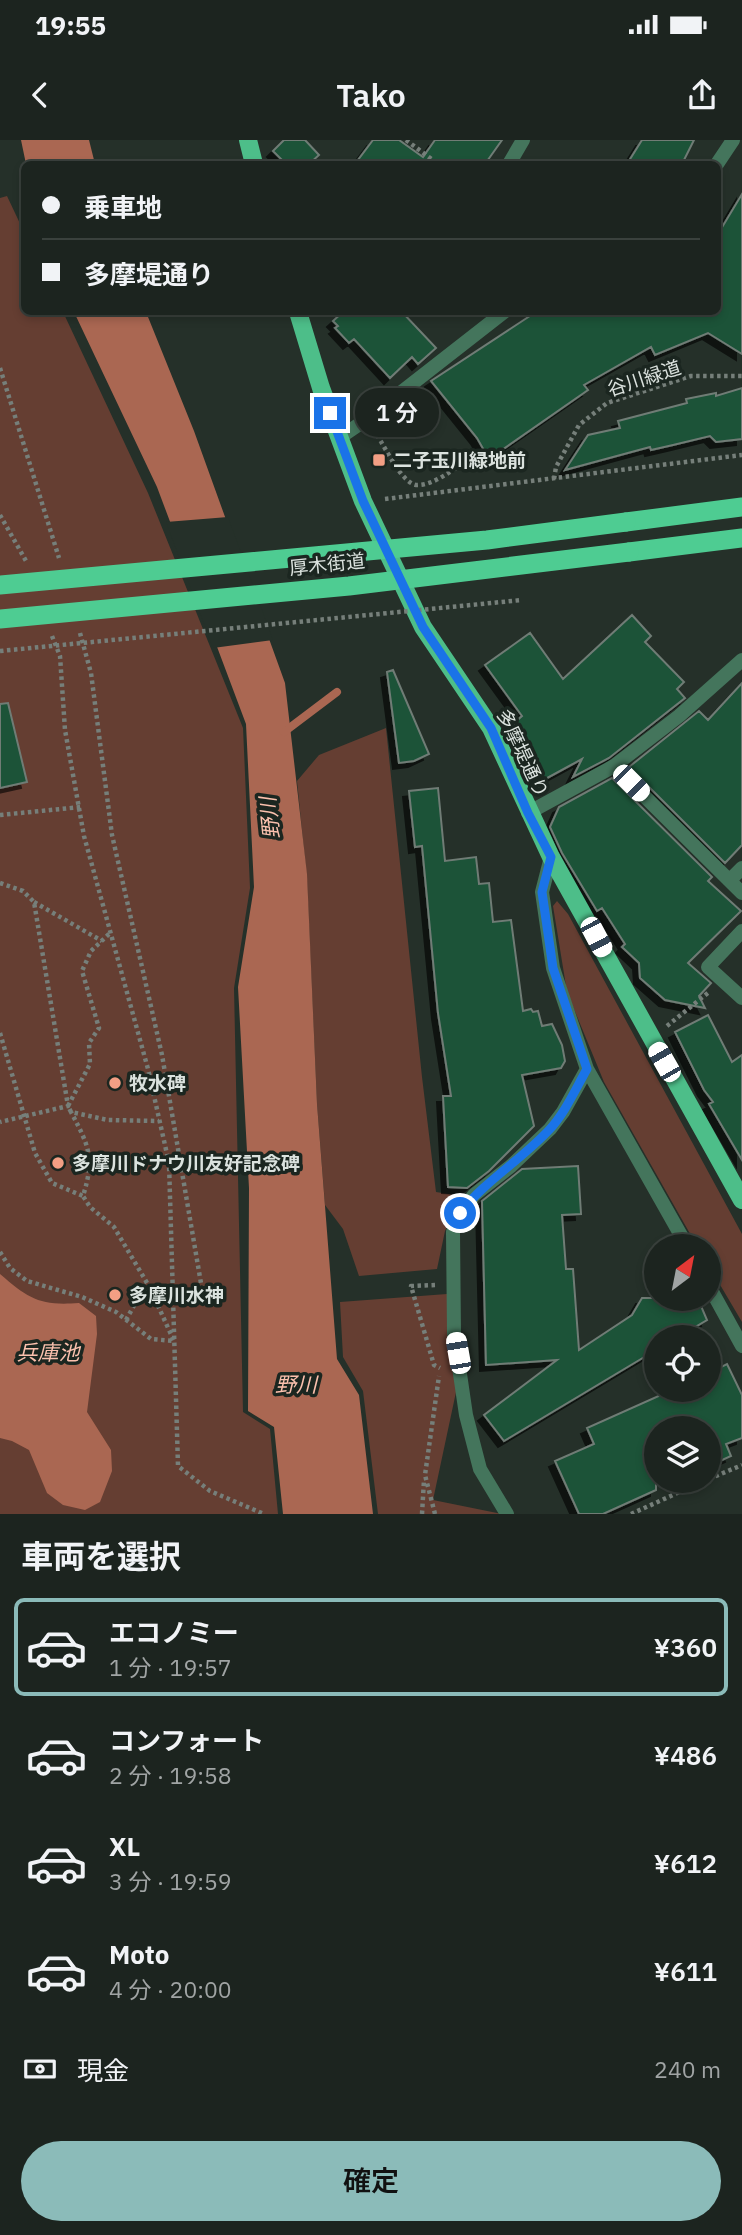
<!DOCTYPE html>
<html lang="ja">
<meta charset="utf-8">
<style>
:root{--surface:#1c241f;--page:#252c28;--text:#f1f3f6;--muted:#a0a4a4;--line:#3a413d;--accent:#8bbbb9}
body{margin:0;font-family:"IBM Plex Sans","Noto Sans JP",sans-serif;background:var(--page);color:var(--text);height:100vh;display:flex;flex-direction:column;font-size:26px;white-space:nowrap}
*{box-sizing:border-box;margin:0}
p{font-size:23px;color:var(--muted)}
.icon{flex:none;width:38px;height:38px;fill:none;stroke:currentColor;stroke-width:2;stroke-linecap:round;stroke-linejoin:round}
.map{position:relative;height:1374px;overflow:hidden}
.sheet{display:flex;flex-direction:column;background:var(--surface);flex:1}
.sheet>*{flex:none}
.banner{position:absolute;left:21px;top:21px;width:700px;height:154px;border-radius:10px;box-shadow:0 4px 10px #0003,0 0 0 2px var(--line);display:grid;align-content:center;height:154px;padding:0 21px;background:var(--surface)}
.needle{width:46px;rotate:32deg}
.buttons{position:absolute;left:644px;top:1094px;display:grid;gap:14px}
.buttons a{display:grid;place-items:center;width:77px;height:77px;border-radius:50%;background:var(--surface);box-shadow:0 4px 10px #0003,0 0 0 2px var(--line);font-size:35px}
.end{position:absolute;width:32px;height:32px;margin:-16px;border:9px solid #1a73e8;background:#fff;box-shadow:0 0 0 4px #fff}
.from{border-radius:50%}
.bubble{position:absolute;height:49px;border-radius:24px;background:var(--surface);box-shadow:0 4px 10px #0003,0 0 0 2px var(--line);font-size:23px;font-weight:600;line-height:49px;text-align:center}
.car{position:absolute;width:21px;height:42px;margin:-21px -10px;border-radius:9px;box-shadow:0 0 5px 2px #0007;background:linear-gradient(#fff 24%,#345 0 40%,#fff 0 76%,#345 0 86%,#fff 0)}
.banner b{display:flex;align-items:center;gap:24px;height:66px;font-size:26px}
.banner b+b{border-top:2px solid var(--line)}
.banner i{width:18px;height:18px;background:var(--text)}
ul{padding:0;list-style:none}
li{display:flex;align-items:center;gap:21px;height:98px;margin:0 14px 10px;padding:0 7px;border:4px solid transparent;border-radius:10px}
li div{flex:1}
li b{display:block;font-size:26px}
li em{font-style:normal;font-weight:600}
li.on{border-color:var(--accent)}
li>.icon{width:63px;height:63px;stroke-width:1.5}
h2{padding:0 21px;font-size:32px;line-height:84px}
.pay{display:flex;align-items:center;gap:18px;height:77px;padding:0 21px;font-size:26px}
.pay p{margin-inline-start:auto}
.primary-button{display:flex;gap:14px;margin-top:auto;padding:14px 21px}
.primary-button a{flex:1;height:80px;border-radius:42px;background:var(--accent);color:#111;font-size:28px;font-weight:600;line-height:80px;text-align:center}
.status{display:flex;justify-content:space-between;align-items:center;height:49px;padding:0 35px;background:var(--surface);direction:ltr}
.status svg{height:19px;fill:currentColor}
header{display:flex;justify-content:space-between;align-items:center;height:91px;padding:0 21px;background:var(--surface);font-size:32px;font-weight:600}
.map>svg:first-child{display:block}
</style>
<div class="status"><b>19:55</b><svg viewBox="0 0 49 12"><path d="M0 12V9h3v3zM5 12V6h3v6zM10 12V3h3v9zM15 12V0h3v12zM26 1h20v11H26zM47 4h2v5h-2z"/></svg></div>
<header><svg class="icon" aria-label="back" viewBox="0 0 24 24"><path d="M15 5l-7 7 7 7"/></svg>Tako<svg class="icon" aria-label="share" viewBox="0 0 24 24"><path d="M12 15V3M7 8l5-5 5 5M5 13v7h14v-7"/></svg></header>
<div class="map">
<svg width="742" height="1374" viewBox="0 0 742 1374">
<defs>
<filter id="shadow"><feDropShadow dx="-6" dy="6" stdDeviation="0" flood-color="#0009"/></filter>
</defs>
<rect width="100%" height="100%" fill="#253029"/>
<path fill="#653e32" d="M7,56L24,92V172H63L148,353L243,588L250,748L234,848L243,1272L270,1289L278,1374H0V58Z
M386,588L422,937L436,1052L461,1056L445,1091L437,1129L359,1136L343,1089L325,1065L317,964L307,740L297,641L319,615Z
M557,761L568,774L742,1094V1182L709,1126V1106H697L604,942L567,852L553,766Z
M447,1154L459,1238L433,1360L502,1374H378L363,1251L343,1217L340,1162Z"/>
<path fill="#aa6752" d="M21,0H89L95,24H26Z
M74,172H146L194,291L285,543L307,734L317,964L337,1219L359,1255L373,1374H283L274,1287L248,1271L249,1048L238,847L254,747L246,584L157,347Z
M0,1134C29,1159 40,1166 79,1163L96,1176L97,1194L87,1272L111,1310L112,1331L100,1362L85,1370L63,1365L47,1353L29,1310L12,1301L0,1298Z"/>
<path fill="#253029" d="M228,377L273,500L213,508L166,382Z"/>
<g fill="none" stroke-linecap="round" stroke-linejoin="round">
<path stroke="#aa6752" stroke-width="8" d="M284,592L337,552"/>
</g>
<path fill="#1a5239" stroke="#6f7c75" stroke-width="2" filter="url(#shadow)" d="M284,0H305L319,15L309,24H286L273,11Z
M373,0H399L423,17L435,0H502L485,24H355Z
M642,0H694L682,24H627Z
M742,54V214L708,193L655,215L651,207L584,245L588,250L489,319L477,298L431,241L536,172H718V94Z
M343,172H402L436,208L418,224L412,217L390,238L354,199L349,203L335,188L338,186L333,181Z
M742,248V299L716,302L710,296L673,305L651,310L650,307L565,330L588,295L620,288L618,281L687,263L686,259L716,253V256Z
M632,475L651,496L645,502L684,542L677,549L685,558L609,618L573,637L582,619L538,643L514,583L522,576L485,525L530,493L563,539Z
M393,530L429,614L414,621L399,623L387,532Z
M742,543V705L725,723L629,627L699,571L708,580Z
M8,563L27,642L0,648V564Z
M612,638L712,737L708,741L741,771L688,823L711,843L699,856L705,868L665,860L640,838L639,823L622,807L625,804L602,768L597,771L562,713L550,687L559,667Z
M438,648L445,721L476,717L479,744L489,743L493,782L511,780L523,871L531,869L533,872L538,871L542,886L552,884L562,905L565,921L561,928L522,935L534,986L489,1031L467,1048L448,1047L443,956H451L438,873L422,706L415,707L409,651Z
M708,875L732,922L742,915V1020L709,964L713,962L704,950L675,892Z
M578,1026L581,1074L562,1075L566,1129H573L579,1210L632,1175L642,1158H690L701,1166L707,1180L678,1197H656V1210L504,1301L484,1275L557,1220L486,1225L482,1061L522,1029Z
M727,1224L742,1255V1298L726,1304L731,1316L709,1326V1288H656V1350L603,1374H579L555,1321L594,1304L587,1288L672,1250H709V1233Z"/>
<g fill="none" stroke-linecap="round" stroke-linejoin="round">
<path stroke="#767f7a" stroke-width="4.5" stroke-dasharray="3.5 3.5" stroke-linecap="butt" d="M406,0L438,24
M0,228L59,418
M377,295C385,307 403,346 418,345C432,345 448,333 459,326
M554,339L556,327L579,285L607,263L691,236H742
M385,359L742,315
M0,375L26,421
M80,493L91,533L112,695L162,915L203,1155
M52,496L60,516L65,590L84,696L148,929L169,1023L178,1326L210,1351L264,1374
M0,675L81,667
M0,743L23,751L34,762L68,966L0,982
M34,762L102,801
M109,794L91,811L82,831L99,888L89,903L90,924L68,966L71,972L108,980L159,981
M667,886L709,852
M0,893L35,1013L52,1043L83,1056
M0,1112L10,1128L27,1141L82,1157L116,1172L151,1199L174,1201L150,1148L114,1087L90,1067L83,1056C95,1018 89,1006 71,972
M435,1145L411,1146L434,1225L440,1228
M126,1180L136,1162L150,1148
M709,1339L742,1325
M422,1374L424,1340
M435,1374L425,1335L439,1236
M631,1374L706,1340"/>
<path stroke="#44755c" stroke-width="14" d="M509,24L523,0
M717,24L733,0
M339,298L367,279L504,172
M614,626L742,753
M528,673L614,626L679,576L742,520
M551,717L542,752L553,828L587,929L687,1106
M730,740L742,728
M742,791L708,827L742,858
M709,1146L742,1206
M507,1374L480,1329L466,1275L454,1193L453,1092L460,1073L474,1055L511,1026L550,989L563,972L587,929"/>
<path stroke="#4dbe89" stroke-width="18" d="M248,0L254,24
M298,172L321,248L363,361L423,487L491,588L551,717L742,1060"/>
<path stroke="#4ecc92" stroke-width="19" d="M626,382L742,367
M629,412L742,398"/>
<path stroke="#767f7a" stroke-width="4.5" stroke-dasharray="3.5 3.5" stroke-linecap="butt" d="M0,511L522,460"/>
<path stroke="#4ecc92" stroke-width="19" d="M0,445L487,400L626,382
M0,479L349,446L629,412"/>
</g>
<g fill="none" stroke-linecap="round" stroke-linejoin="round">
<path stroke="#1a73e8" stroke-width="9" d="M330,273L363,361L423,487L491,588L528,673L551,717L542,752L553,828L587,929C575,950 565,973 549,990C521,1020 485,1041 460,1073"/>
</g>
<g fill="#f39f84" stroke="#1b2620" stroke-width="2.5">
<rect x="372" y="313" width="14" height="14" rx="3.5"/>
<circle cx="115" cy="943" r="7"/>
<circle cx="58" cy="1023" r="7"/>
<circle cx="115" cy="1155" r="7"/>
</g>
<g text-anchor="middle" stroke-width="7" stroke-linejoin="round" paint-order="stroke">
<g font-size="19" fill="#dbe2de" stroke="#1b2620">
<text transform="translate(644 238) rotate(-18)" y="7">谷川緑道</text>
<text transform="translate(327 424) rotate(-6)" y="7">厚木街道</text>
<text transform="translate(523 613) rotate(65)" y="7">多摩堤通り</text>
</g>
<g font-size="19" font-weight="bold" fill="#dbe2de" stroke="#1b2620" text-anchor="start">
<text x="393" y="327">二子玉川緑地前</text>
<text x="129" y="950">牧水碑</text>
<text x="72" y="1030">多摩川ドナウ川友好記念碑</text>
<text x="129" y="1162">多摩川水神</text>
</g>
<g font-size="21" font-style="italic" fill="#fbc1ae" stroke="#1b2620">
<text transform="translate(270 678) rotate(-96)" y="7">野川</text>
<text x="48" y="1220">兵庫池</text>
<text x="296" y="1252">野川</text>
</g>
</g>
</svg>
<div class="buttons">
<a><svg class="needle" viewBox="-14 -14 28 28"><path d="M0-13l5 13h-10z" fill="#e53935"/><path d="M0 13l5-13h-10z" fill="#a0a4a4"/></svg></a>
<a><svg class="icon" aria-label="locate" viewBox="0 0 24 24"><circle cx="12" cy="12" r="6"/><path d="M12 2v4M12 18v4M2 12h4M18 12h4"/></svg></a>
<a><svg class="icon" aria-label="layers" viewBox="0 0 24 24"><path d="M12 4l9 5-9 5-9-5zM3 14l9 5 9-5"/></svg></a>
</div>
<i class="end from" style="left:460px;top:1073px"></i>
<i class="end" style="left:330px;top:273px"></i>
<div class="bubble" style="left:355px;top:248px;width:84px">1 分</div>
<i class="car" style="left:631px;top:643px;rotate:135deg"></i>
<i class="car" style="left:596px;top:797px;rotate:152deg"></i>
<i class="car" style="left:664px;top:922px;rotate:330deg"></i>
<i class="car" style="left:458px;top:1213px;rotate:350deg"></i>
<div class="banner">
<b><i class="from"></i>乗車地</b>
<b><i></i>多摩堤通り</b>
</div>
</div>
<section class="sheet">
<h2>車両を選択</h2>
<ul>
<li class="on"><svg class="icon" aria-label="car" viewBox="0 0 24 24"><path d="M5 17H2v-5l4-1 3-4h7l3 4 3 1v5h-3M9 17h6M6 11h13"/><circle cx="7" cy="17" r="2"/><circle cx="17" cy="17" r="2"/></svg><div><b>エコノミー</b><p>1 分 · 19:57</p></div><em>¥360</em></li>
<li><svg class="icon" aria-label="car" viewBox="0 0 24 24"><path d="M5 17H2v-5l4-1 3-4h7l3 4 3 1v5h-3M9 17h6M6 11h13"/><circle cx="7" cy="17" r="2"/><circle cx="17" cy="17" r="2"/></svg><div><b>コンフォート</b><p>2 分 · 19:58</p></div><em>¥486</em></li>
<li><svg class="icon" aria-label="car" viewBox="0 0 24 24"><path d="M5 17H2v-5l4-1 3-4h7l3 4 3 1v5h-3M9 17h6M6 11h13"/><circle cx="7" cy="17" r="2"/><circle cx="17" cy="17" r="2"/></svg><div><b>XL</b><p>3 分 · 19:59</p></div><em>¥612</em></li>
<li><svg class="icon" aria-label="car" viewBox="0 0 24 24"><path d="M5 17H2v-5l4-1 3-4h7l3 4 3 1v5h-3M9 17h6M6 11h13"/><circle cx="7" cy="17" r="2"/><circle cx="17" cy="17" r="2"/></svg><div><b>Moto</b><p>4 分 · 20:00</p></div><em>¥611</em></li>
</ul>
<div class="pay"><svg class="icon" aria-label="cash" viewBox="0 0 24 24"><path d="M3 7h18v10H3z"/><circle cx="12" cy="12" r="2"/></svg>現金<p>240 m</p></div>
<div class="primary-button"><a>確定</a></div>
</section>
